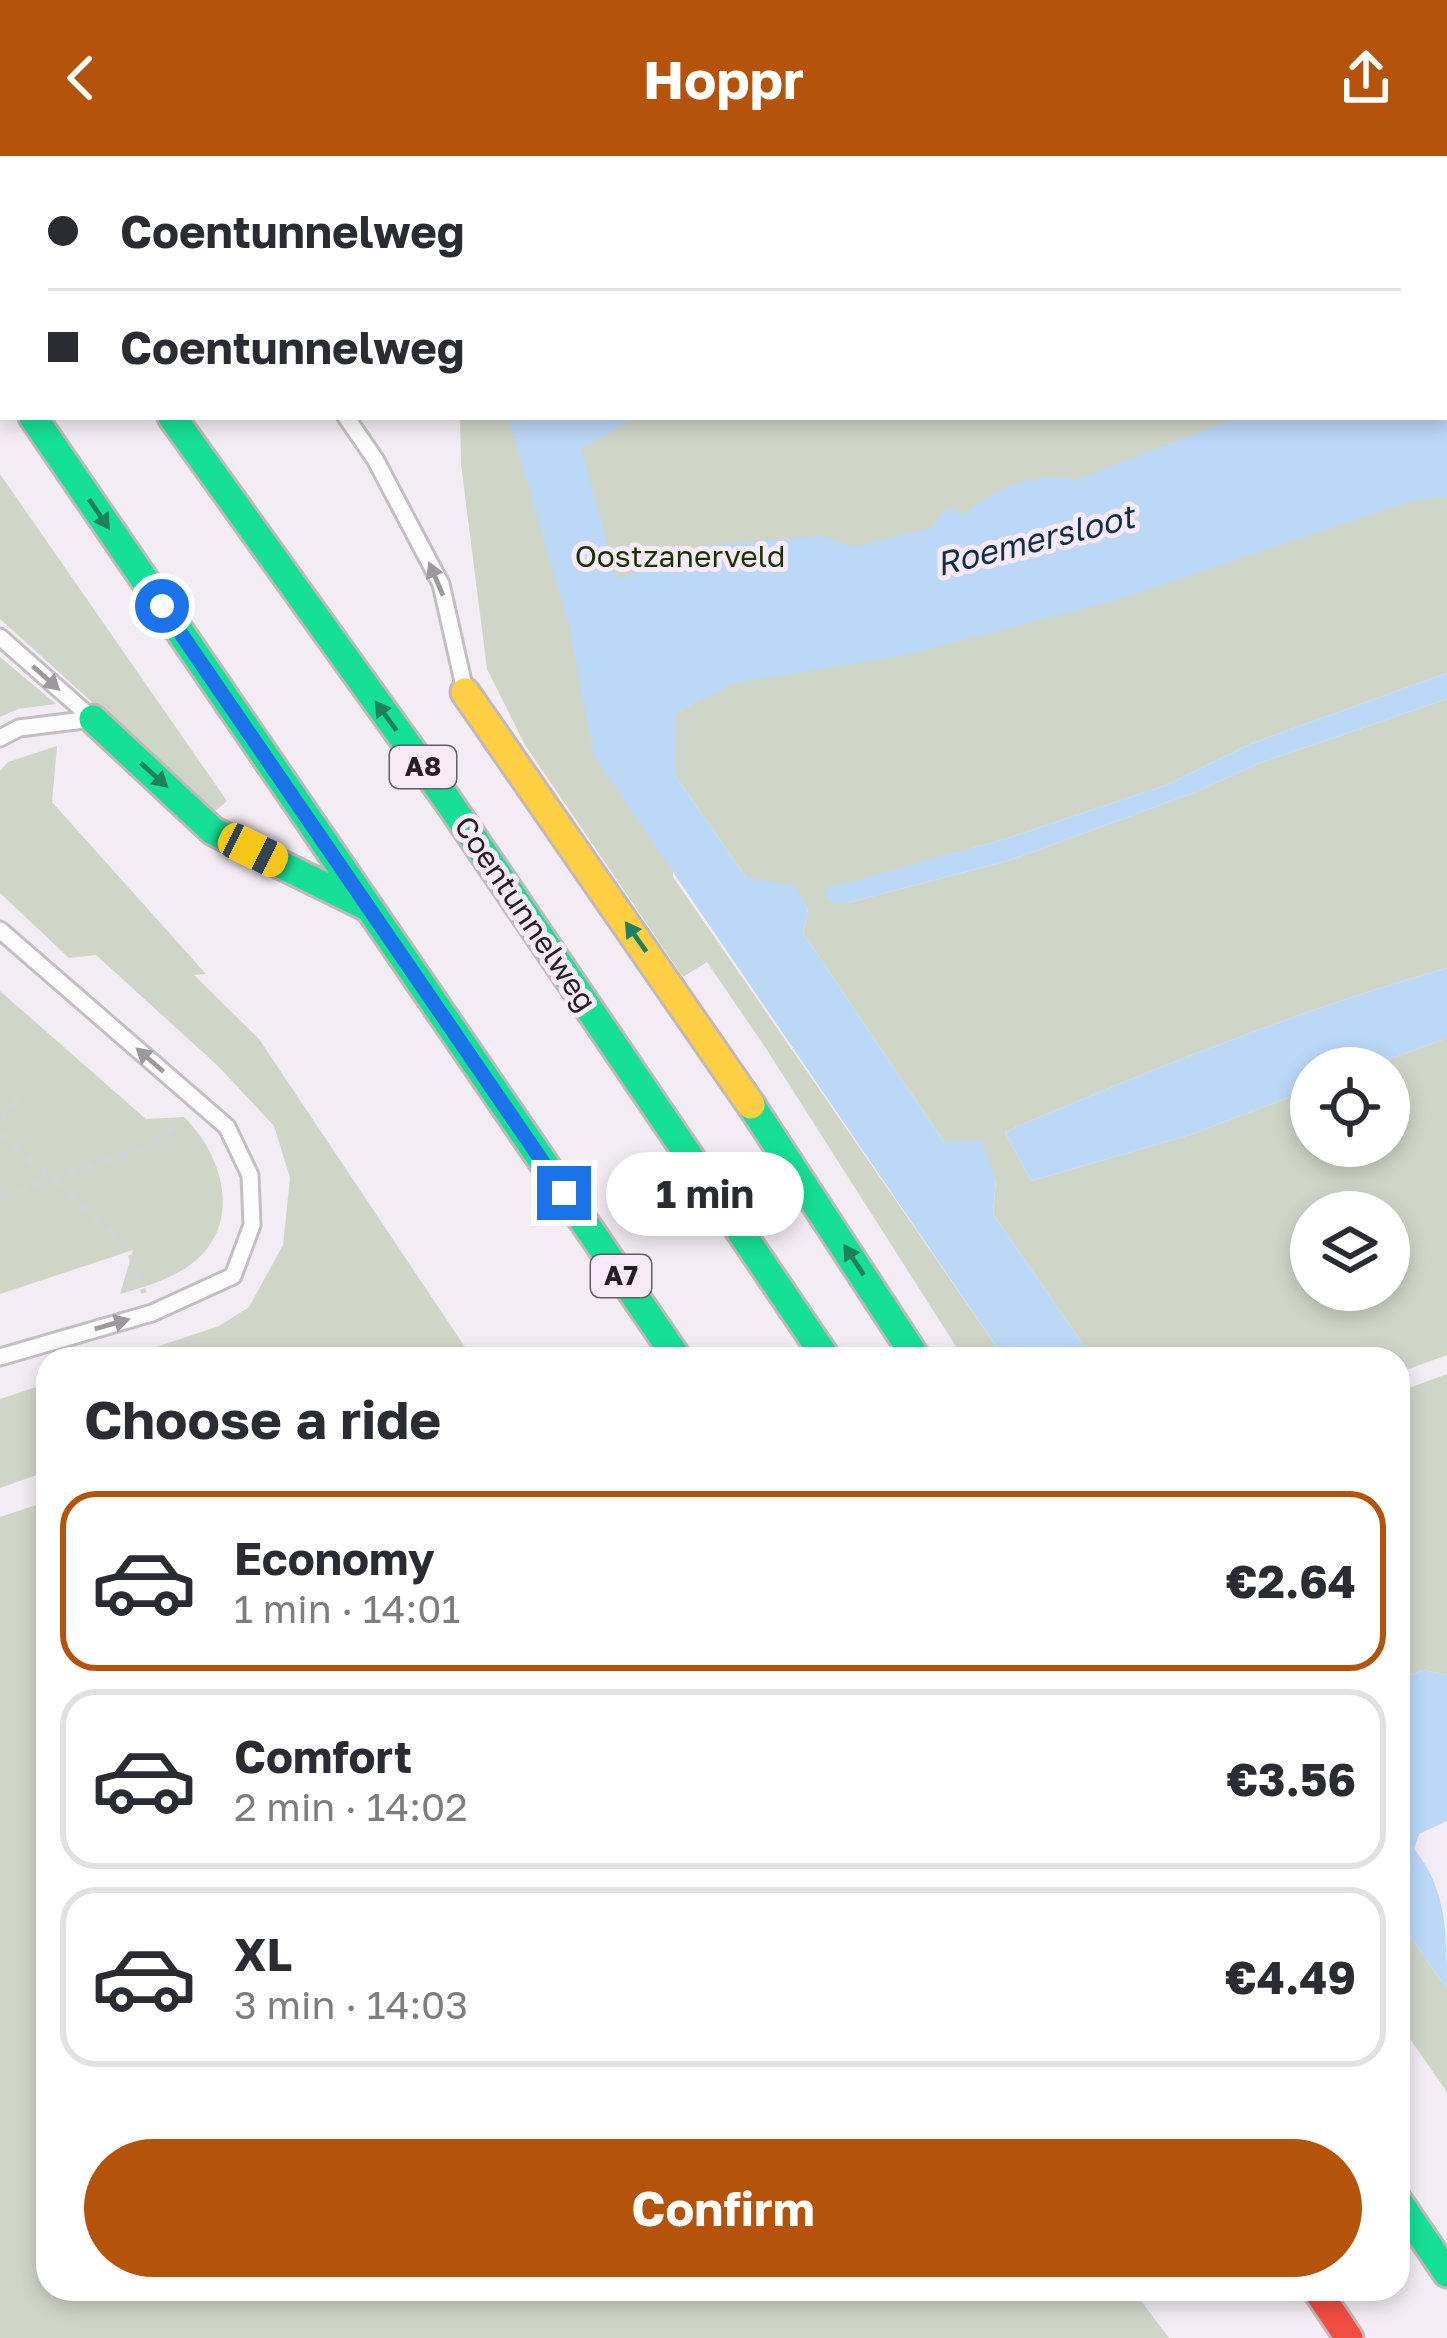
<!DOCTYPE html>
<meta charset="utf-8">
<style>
:root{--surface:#fff;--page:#f2f2f3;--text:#2b2b33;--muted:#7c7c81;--line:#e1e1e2;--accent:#b45309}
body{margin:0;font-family:"Golos Text",sans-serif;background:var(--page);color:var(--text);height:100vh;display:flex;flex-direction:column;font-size:45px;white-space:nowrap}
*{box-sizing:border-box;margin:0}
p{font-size:39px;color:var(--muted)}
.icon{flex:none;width:66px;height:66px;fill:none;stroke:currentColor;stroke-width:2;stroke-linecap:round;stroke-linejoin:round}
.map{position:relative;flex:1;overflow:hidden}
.panel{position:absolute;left:36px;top:1191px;width:1374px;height:954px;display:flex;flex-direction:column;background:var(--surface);border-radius:36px;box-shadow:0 6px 18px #0003}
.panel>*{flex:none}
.top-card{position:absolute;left:0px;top:0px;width:1449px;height:264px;box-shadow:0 6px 18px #0003;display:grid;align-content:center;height:264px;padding:0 48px;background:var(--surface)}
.controls{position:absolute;left:1290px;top:891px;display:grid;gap:24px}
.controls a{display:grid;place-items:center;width:120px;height:120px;border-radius:50%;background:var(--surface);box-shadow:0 6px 18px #0003;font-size:60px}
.end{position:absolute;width:54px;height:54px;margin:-27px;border:15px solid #1a73e8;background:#fff;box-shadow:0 0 0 6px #fff}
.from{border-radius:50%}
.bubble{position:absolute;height:84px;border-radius:42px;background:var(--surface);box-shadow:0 6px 18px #0003;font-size:39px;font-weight:700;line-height:84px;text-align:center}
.car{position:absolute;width:36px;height:72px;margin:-36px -18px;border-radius:15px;box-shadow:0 0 9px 3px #0007;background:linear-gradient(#f5c518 24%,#345 0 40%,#f5c518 0 76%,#345 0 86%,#f5c518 0)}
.top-card b{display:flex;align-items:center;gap:42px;height:114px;font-size:45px}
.top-card b+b{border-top:3px solid var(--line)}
.top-card i{width:30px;height:30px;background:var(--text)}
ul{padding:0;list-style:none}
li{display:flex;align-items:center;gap:36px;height:180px;margin:0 24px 18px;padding:0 24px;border:6px solid var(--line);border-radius:36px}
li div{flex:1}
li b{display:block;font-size:45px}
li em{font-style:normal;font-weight:700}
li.current{border-color:var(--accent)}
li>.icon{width:108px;height:108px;stroke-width:1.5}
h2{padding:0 48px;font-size:54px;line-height:144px}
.action{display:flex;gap:24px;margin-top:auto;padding:24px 48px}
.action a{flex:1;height:138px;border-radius:72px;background:var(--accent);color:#fff;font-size:48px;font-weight:700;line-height:138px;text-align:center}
header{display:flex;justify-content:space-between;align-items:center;height:156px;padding:0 48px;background:var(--accent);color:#fff;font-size:54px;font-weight:700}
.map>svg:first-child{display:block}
</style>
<header><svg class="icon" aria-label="back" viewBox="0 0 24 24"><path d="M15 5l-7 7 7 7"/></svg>Hoppr<svg class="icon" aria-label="share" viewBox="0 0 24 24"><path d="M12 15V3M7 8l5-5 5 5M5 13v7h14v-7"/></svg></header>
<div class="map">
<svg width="1447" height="2182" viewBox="0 0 1447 2182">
<rect width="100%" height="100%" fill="#f4ecf4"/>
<path fill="#cfd6c8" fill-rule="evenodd" d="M359,0H1447V517L1250,588L1169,628L1008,682L825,734L847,747L1011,704L1193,637L1260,607L1447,543V812C1296,855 1150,914 1005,976L1031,1025L1193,978L1311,933V990H1389V912H1366L1447,882V1199L1398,1217V1203H1093L993,1058L996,1024L944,986L803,777L808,753L746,721L676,621V557L716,536L665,556L673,721L1005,1203H964L767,894L707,806L683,821L525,589L487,513L461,308L460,261H1446V3ZM1311,1056H1389V1134H1311Z
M0,318L227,645L214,656L0,463Z
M0,501L56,548L18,553L0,561Z
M57,590L52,646L206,818L194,819L259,883L473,1203H406L402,1194L376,1203H120L219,1170L249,1151L283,1089L290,1022L274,970L218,910L96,799L69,802L0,737V615L8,606Z
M0,835L146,963L184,961C225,1001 243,1070 190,1109C170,1124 144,1131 120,1138L133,1094L0,1138Z
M1447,1218V1519L1424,1514L1398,1523V1236Z
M48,1227V1315L0,1332V1243Z
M48,1345V2133H1132L1169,2182H0V1361Z
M1398,1763L1447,1833V1936L1398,1866Z"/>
<path fill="#bbd8f7" d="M1447,203V341L1412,345L1117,444L905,499L736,527L676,557V621L746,721L796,731L808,753L803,777L944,986L982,985L996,1024L993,1058L1093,1203H1005L594,600L569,469L508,261H637L581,293L617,423L706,389L823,380L853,391L932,372L946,352L965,358C995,332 1037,314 1076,324L1239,261H1446Z
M1447,517V543L1260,607L1193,637L1011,704L847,747H833L825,741V733L1008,682L1169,628L1250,588Z
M1447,812V882L1366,912H1311V933L1193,978L1031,1025L1005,976C1150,914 1296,855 1447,812Z
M1424,1514L1447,1519V1665L1419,1678L1414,1693C1447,1732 1447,1779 1447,1833L1398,1763V1523Z"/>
<path fill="#d3ccd1" stroke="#aca6aa" stroke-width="3" d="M202,1L204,0L336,1L334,3Z"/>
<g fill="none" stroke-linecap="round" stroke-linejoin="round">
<g stroke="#c4bec4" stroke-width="21">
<path id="lane" d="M144,0L146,3
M346,261L375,303L441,428L464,530
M0,481L86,557
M0,582L19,572L84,564
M0,774L227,971L250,1019L252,1069L233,1120L152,1157L0,1201"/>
</g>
<g stroke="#c4b7b9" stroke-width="33">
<path id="fast" d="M33,261L678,1203
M172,261L448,645L827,1203
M93,563L213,675L365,750
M751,949L917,1203
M1398,2045L1447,2117"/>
</g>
<g stroke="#c4b7b9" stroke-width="33">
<path id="slow" d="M0,21L3,25
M465,536L751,949"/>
</g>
<g stroke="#c4b7b9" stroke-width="33">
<path id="jam" d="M0,214L3,218
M1316,2133L1349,2182"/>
</g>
<path stroke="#d5d2d5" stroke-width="6" stroke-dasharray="9 9" stroke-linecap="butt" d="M0,964L21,941
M0,977L128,1090L144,1137
M0,1041L146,992L184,965"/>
<use href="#lane" stroke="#fdfcfd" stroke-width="15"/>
<use href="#fast" stroke="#16e098" stroke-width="27"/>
<use href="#slow" stroke="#ffcf43" stroke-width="27"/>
<use href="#jam" stroke="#f24e42" stroke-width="27"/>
</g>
<defs><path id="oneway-solid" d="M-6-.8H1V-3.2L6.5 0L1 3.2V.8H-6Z" transform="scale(3)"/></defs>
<g fill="#1e805e">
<use href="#oneway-solid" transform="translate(99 358) rotate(56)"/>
<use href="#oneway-solid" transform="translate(386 560) rotate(-126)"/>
<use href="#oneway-solid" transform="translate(154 619) rotate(42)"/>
<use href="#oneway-solid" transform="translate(636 781) rotate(-125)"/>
<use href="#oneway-solid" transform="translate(854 1104) rotate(-123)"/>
</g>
<g fill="#9c999c">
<use href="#oneway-solid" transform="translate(436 423) rotate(-113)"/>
<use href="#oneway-solid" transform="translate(46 522) rotate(42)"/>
<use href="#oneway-solid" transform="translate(150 904) rotate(-139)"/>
<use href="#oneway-solid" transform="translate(112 1168) rotate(-16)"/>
</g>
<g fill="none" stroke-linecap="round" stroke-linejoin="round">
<path stroke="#1a73e8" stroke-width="15" d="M162,450L564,1037"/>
</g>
<g text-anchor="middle" stroke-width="10" stroke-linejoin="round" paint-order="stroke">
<g fill="#f8e9f8" stroke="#645c64" stroke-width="3">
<rect x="390" y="590" width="66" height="42" rx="9"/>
<rect x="591" y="1099" width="60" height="42" rx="9"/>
</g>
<g font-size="27" font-weight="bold" fill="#251f25">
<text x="423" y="620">A8</text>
<text x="621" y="1129">A7</text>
</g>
<g font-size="30" fill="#183300" stroke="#f8e9f8">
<text x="680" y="411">Oostzanerveld</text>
</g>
<g font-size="30" fill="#251f25" stroke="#f8e9f8">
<text transform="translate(525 758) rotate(56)" y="10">Coentunnelweg</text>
</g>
<g font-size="33" font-style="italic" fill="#0e304b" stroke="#f8e9f8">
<text transform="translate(1035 384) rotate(-14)" y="12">Roemersloot</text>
</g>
</g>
</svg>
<div class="controls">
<a><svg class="icon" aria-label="locate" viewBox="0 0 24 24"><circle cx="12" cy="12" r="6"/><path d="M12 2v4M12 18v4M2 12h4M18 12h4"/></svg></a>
<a><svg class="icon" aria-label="layers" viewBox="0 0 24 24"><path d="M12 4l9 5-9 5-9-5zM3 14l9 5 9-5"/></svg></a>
</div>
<i class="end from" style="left:162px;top:450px"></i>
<i class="end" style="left:564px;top:1037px"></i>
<div class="bubble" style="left:606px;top:996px;width:198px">1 min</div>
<i class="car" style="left:253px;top:694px;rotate:116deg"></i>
<div class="top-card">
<b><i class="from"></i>Coentunnelweg</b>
<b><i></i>Coentunnelweg</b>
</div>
<section class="panel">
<h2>Choose a ride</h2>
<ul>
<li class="current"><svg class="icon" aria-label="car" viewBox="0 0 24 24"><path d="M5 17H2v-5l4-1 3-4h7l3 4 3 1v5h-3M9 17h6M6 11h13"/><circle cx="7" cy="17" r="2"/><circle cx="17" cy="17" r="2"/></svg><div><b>Economy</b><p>1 min · 14:01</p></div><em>€2.64</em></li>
<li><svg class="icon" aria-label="car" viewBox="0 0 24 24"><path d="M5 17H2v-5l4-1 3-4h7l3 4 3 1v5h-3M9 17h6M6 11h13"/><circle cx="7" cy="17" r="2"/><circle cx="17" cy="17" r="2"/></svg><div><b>Comfort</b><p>2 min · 14:02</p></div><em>€3.56</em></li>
<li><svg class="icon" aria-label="car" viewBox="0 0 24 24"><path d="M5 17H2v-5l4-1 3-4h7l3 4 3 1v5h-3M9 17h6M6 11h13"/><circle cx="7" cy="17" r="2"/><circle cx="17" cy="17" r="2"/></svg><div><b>XL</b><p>3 min · 14:03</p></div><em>€4.49</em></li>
</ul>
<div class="action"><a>Confirm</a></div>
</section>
</div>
